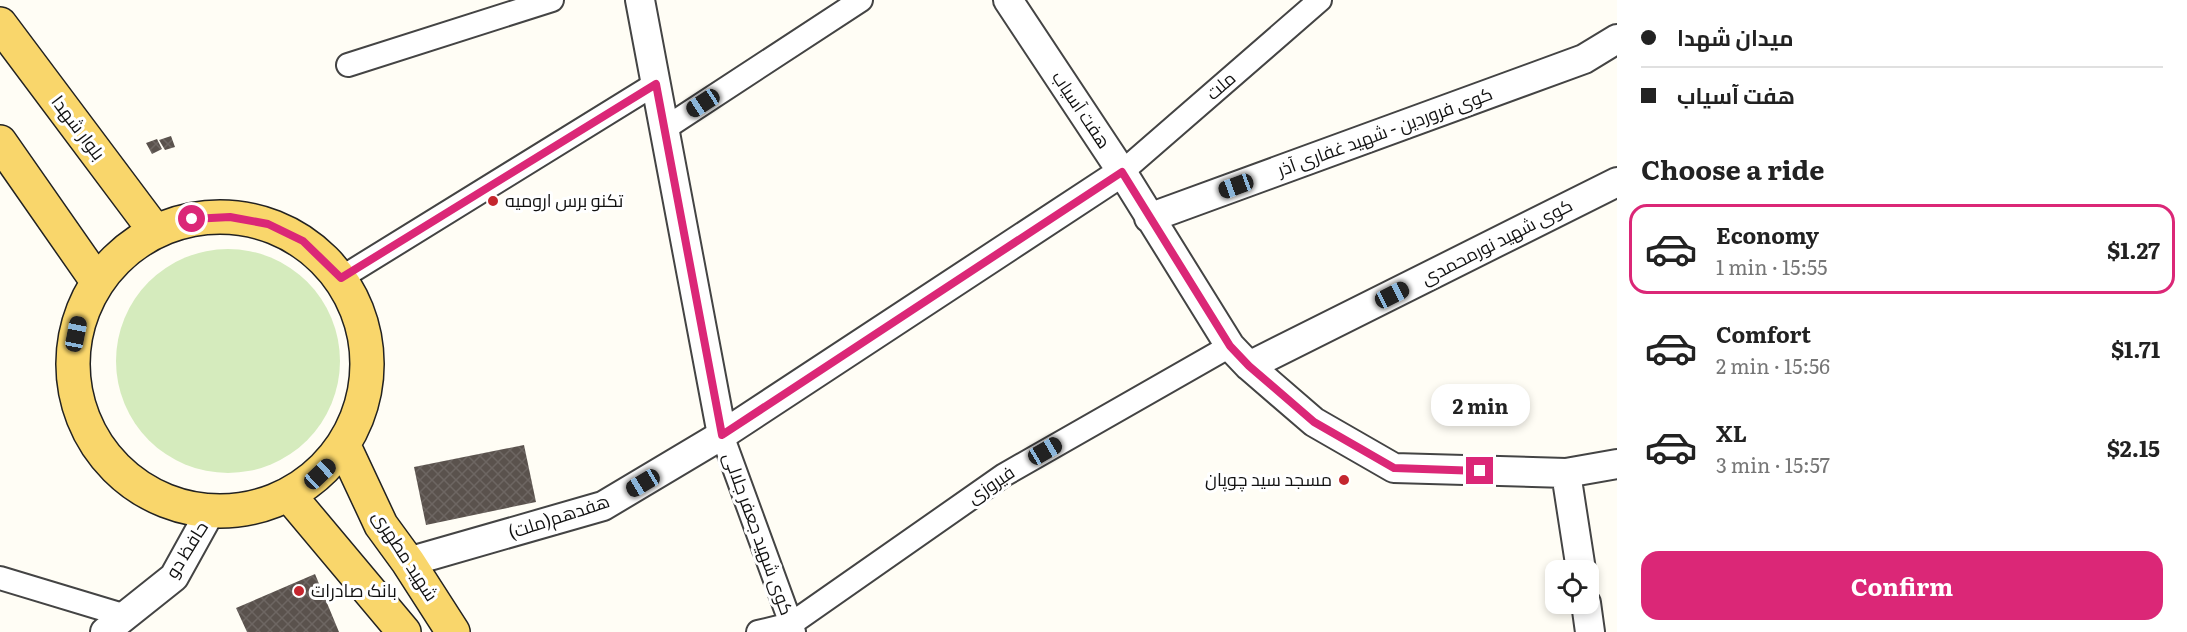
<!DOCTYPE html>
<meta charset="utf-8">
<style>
:root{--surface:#fff;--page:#f6f6f6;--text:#222;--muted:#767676;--line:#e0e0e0;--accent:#db2777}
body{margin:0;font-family:Literata,Cairo,serif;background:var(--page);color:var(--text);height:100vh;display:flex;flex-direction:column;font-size:22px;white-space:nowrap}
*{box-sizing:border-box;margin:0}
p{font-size:20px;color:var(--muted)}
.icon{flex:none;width:33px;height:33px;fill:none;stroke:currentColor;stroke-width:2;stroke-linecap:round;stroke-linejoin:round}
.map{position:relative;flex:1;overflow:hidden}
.panel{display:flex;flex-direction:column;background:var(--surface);width:570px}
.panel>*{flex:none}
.hud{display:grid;align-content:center;height:132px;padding:0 24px;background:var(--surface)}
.controls{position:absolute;left:1545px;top:560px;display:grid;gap:12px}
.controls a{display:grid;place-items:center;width:54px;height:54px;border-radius:12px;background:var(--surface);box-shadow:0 3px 9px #0003;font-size:30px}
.end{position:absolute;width:27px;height:27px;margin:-14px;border:8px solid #db2777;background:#fff;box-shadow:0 0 0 3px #fff}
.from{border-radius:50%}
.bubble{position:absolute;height:42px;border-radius:18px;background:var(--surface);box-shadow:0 3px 9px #0003;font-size:20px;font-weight:700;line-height:42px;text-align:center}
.car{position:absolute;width:18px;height:36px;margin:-18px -9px;border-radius:8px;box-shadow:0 0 4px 2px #0007;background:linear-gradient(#222 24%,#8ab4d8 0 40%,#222 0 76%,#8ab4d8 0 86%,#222 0)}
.hud b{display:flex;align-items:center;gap:21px;height:57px;font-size:22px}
.hud b+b{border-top:2px solid var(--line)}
.hud i{width:15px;height:15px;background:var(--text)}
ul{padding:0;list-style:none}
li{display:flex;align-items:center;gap:18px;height:90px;margin:0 12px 9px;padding:0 12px;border:3px solid transparent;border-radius:18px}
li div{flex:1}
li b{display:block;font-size:22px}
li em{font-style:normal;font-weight:700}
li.on{border-color:var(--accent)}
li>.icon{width:54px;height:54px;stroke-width:1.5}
h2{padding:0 24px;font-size:27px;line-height:72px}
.primary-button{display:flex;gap:12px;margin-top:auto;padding:12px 24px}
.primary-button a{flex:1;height:69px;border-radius:18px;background:var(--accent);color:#fff;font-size:24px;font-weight:700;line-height:69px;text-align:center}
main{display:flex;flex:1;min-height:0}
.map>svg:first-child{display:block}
</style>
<main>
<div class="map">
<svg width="1617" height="632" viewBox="0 0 1617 632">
<defs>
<pattern id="building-cross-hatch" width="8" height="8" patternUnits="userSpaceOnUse" patternTransform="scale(1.5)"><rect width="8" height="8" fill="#5a524d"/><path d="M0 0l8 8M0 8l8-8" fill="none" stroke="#6d6662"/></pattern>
</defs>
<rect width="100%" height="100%" fill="#fffdf5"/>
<path fill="#d5ebbd" d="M116 361a112 112 0 1 1 224 0a112 112 0 1 1-224 0Z"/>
<path fill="url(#building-cross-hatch)" d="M171,136L175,147L165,150L159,140Z
M157,139L162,149L152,154L146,143Z
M524,445L536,502L426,525L414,467Z
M315,574L339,632H247L236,608Z"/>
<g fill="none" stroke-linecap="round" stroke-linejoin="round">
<g stroke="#444" stroke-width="26">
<path id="minor" d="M348,65L552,0
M664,129L861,0
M1122,172L1320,0
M341,278L655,84
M722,435L794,632
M0,578L126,616
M758,632L791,624L1004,475L1230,346"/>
</g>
<g stroke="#444" stroke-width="32">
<path id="tertiary" d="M640,0L722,435
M1008,0L1122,172L1230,346L1249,366L1314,422L1394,468L1566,473L1617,464
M1149,218L1584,59L1617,39
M1249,366L1617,182
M1566,473L1581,570
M408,562L603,506L722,435L1122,172
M1586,603L1590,632
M105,632L174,577L210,512"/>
</g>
<g stroke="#222" stroke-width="36">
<path id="primary" d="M0,24L155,231
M0,142L97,281
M73 364a147 147 0 1 1 294 0a147 147 0 1 1-294 0Z
M344,446L381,525L408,562L453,632
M289,495L404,632"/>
</g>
<use href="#minor" stroke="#fff" stroke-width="22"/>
<use href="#tertiary" stroke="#fff" stroke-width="28"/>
<use href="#primary" stroke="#f9d66b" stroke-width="33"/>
</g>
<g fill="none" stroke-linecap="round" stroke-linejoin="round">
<path stroke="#db2777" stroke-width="8" d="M192,219L230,217L268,224L303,241L341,278L656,84L722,435L1122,172L1230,346L1249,366L1314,422L1394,468L1480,471"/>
</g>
<g fill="#c4262e" stroke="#fff" stroke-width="2">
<circle cx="493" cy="201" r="6"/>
<circle cx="1344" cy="480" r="6"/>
<circle cx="299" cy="591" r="6"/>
</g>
<g text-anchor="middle" stroke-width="6" stroke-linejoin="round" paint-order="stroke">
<g font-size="18" fill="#111" stroke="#fff">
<text transform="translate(1221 86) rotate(-41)" y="6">ملت</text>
<text transform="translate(1081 110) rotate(56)" y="6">هفت آسیاب</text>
<text transform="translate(78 128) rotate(53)" y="6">بلوار شهدا</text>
<text transform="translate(1385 132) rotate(-20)" y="6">کوی فروردین - شهید غفاری آذر</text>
<text transform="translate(1497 242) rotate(-27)" y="6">کوی شهید نورمحمدی</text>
<text transform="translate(991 485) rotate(-34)" y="6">فیروزی</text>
<text transform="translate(559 517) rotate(-18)" y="6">هفدهم(ملت)</text>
<text transform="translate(758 534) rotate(70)" y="6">کوی شهید جعفر جلالی</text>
<text transform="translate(187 550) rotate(-58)" y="6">حافظ دو</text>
<text transform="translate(405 556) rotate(57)" y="6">شهید مطهری</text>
</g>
<g font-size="18" fill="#111" stroke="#fff" text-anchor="start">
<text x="505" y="207">تکنو برس ارومیه</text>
<text x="1332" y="486" text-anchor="end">مسجد سید چوپان</text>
<text x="311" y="597">بانک صادرات</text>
</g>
</g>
</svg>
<div class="controls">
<a><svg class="icon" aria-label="locate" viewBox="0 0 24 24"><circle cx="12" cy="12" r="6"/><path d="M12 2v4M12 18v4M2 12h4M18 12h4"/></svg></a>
</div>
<i class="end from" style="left:192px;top:219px"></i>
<i class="end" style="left:1480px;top:471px"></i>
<div class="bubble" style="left:1431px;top:384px;width:99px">2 min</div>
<i class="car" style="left:703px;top:103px;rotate:237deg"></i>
<i class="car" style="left:1236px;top:186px;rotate:250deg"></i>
<i class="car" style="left:1392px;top:295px;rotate:63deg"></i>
<i class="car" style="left:76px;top:334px;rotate:11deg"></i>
<i class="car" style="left:1045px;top:451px;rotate:60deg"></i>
<i class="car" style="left:320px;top:474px;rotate:47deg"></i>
<i class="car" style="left:643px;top:483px;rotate:239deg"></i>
</div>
<section class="panel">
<div class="hud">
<b><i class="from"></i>میدان شهدا</b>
<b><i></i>هفت آسیاب</b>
</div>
<h2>Choose a ride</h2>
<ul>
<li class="on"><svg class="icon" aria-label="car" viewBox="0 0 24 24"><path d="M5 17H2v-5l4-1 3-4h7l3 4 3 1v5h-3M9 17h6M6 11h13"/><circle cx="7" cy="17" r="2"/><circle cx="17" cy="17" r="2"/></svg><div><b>Economy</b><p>1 min · 15:55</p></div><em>$1.27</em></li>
<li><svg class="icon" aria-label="car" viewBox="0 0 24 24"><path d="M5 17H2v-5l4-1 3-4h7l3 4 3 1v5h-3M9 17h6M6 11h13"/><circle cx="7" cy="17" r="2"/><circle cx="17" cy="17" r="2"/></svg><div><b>Comfort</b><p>2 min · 15:56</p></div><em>$1.71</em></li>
<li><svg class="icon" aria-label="car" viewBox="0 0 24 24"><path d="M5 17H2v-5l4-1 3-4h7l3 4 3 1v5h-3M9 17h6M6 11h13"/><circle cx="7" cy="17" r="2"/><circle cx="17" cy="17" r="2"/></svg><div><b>XL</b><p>3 min · 15:57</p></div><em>$2.15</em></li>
</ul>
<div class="primary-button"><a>Confirm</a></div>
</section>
</main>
